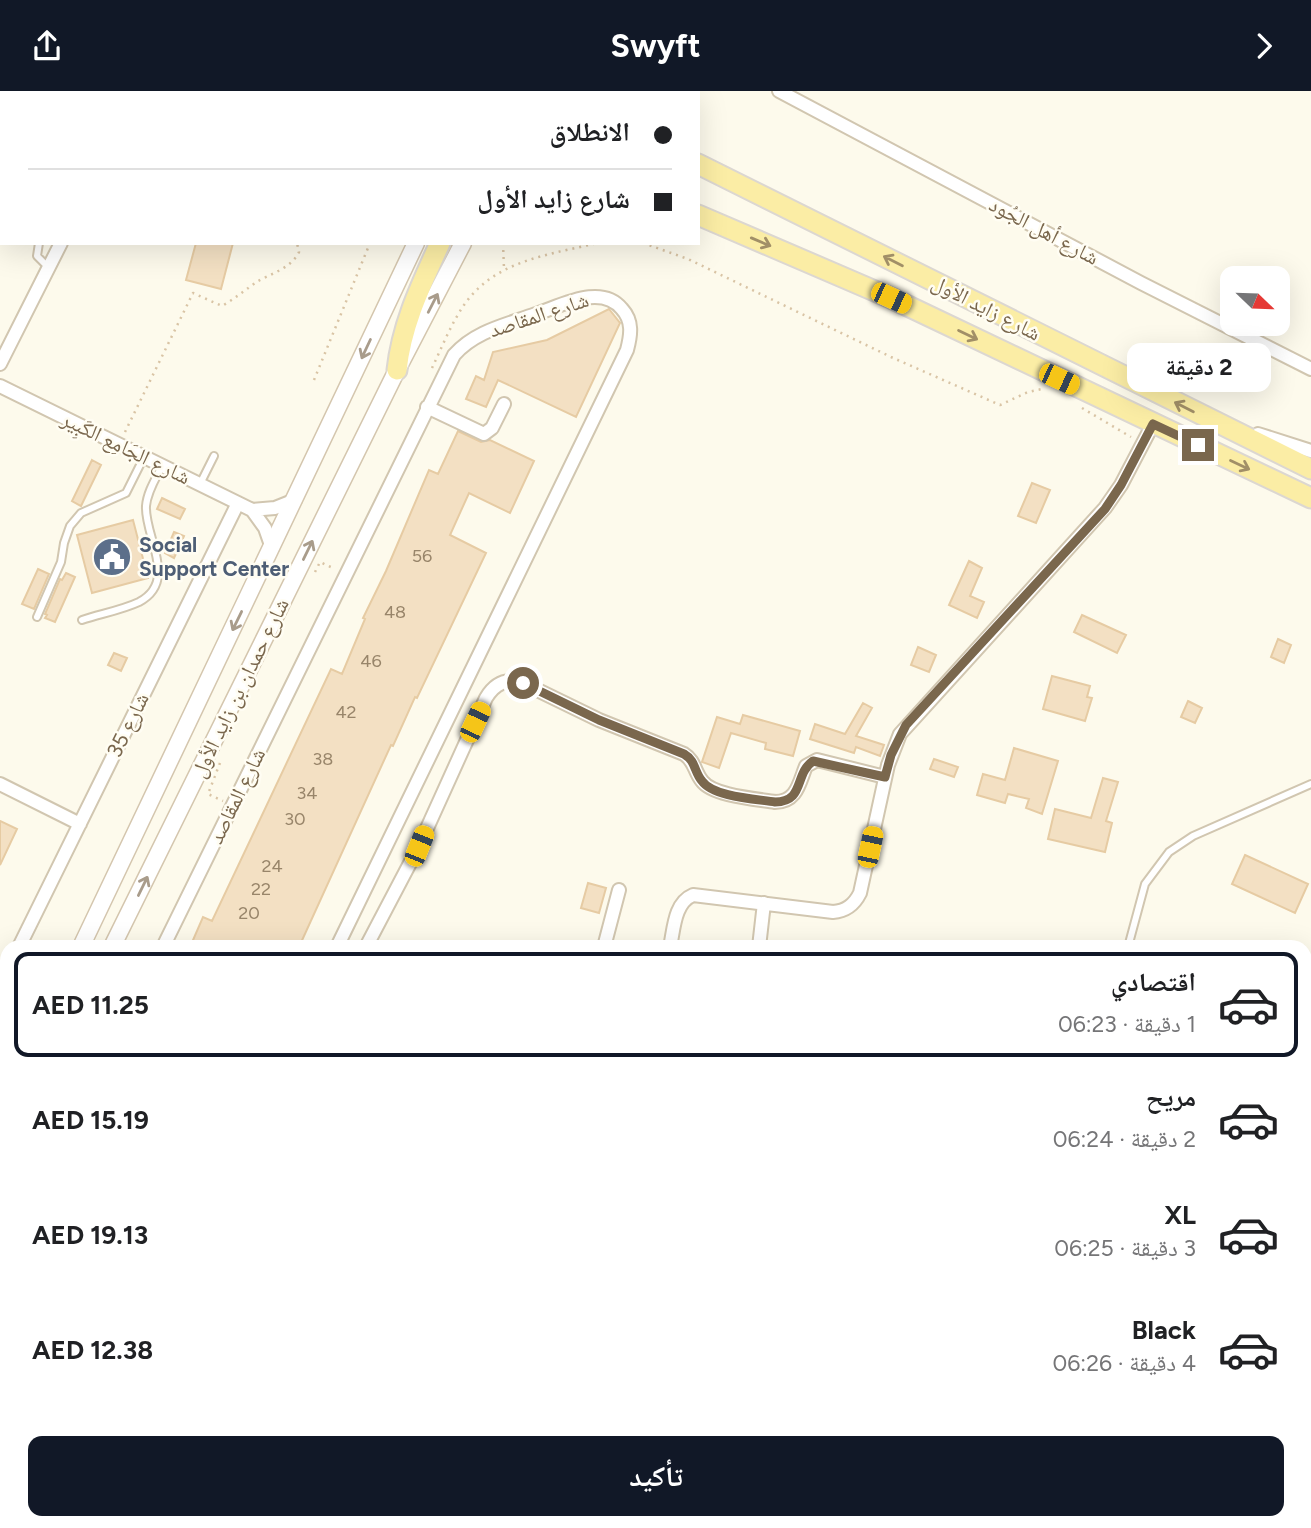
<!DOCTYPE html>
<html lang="ar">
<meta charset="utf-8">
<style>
:root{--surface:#fff;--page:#f6f6f6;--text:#202124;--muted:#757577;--line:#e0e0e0;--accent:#111827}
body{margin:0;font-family:Figtree,"Noto Naskh Arabic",sans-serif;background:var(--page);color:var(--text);direction:rtl;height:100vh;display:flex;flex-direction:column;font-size:26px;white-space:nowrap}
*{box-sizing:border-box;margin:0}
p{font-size:23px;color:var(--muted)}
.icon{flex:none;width:38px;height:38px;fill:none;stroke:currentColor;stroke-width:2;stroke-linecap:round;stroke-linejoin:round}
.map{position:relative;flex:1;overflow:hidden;direction:ltr}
.drawer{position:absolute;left:0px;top:849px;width:1312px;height:590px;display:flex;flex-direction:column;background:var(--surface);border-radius:21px 21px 0 0;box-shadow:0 7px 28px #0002;direction:rtl}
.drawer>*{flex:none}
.guide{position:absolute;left:0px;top:0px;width:700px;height:154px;box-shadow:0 7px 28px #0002;direction:rtl;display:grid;align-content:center;height:154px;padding:0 28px;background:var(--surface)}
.needle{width:46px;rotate:113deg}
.buttons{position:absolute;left:1220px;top:175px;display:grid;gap:14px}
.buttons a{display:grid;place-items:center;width:70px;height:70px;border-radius:14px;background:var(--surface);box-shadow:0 7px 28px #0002;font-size:35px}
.end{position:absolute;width:32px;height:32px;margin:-16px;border:9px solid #7a674d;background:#fff;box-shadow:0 0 0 4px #fff}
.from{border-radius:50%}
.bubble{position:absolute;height:49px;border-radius:14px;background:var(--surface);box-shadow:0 7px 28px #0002;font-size:23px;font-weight:700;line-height:49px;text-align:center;direction:rtl}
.car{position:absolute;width:21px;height:42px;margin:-21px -10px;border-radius:9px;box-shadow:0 0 5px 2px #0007;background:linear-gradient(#f5c518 24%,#345 0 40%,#f5c518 0 76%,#345 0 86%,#f5c518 0)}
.guide b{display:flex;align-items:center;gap:24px;height:66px;font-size:26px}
.guide b+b{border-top:2px solid var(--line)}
.guide i{width:18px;height:18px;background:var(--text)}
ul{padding:12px 0 0;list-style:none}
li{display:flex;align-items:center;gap:21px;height:105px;margin:0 14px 10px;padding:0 14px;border:4px solid transparent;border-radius:14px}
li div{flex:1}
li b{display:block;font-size:26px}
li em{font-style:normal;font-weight:700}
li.selected{border-color:var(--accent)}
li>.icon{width:63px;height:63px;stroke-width:1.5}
.button{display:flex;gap:14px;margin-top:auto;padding:14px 28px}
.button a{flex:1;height:80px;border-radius:14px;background:var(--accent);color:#fff;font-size:28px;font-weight:700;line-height:80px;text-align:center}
header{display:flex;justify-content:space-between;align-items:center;height:91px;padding:0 28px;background:var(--accent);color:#fff;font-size:32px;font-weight:700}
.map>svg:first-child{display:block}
</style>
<header><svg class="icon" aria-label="forward" viewBox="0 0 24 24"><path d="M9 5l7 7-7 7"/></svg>Swyft<svg class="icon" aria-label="share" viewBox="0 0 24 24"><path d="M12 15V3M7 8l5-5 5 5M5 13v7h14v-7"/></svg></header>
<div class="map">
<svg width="1311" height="1437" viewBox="0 0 1311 1437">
<rect width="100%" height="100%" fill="#fdfaec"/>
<path fill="#f3e0c3" stroke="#e6cba3" stroke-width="2" d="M196,152H233L221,198L186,189Z
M609,218L620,232L576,326L498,289L486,316L466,308L476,285L484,289L493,261L547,249Z
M458,340L481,351L490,349L534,370L510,422L469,402L450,444L486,462L417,607L415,606L393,655L391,654L299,856H190L203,826L212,830L331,578L342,583L365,528L363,527L386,480L429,379L438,383Z
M92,369L101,374L81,415L72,410Z
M1032,392L1050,399L1036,432L1018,425Z
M162,407L185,418L180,428L157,418Z
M133,429L148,487L92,502L77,444Z
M174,441L184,445L174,467L165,462Z
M969,470L982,477L970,505L984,511L977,527L949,514Z
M38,478L49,483L34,518L22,513Z
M66,482L75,486L55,531L45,527L47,524L45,523L60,488L62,489Z
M1082,524L1126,544L1117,562L1074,541Z
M1278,548L1291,554L1284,572L1271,566Z
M918,556L936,564L929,581L911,574Z
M114,562L127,567L121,580L108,574Z
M1052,585L1090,595L1087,606L1092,607L1085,630L1043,618Z
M1188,610L1202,617L1195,632L1181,626Z
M863,612L872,617L856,645L884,654L880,665L856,656L854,662L810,648L815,633L845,643Z
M743,624L800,640L793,665L765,658L766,652L731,642L719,677L702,671L717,626L740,633Z
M1014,657L1058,670L1042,723L1026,717L1029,708L1008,703L1005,712L977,704L983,683L1005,689Z
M934,668L958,676L954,686L930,678Z
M1103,687L1118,691L1106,730L1112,732L1105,761L1048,748L1055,718L1091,727Z
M0,730L17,738L0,774Z
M1245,764L1308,793L1295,822L1232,793Z
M588,792L606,797L599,822L581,817Z"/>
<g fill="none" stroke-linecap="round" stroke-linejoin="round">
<g stroke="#d1c6b0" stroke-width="10">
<path id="service" d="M39,152L37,165L48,176
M200,393L214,365
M37,526L61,471L64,452L70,435L81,422L126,402L144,366
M82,529C100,523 122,519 139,511C179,490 144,445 146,415C147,401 156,387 162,375
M1128,856L1145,793L1169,761L1193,745L1311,693
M1306,882L1311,884
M1306,1320L1311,1322
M1306,1375L1311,1363
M1306,1424L1311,1427
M991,1432L1001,1437
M974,1437L976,1432
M1279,1437L1281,1432"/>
</g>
<g stroke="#d1c6b0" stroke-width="16">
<path id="minor" d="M779,0L1141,192L1311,278
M136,2L137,0
M0,27L2,28
M0,273L61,152
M0,295L252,419L275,417L295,409
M427,316L484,343L492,337L504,313
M1258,343L1311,360
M252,419L265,437L272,457
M0,693L80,733
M19,856L238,412
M163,856L454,264C475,240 506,234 536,223C561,215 601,192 622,218C633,230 631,244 627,259L337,856
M366,856L419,755L486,607C495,592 507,587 523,592L599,629L684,663C695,670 694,680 702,690C713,705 757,708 775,711C797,711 799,692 806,675L817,669L885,686
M604,856L619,799
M670,856C674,838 674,812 693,804L833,821C846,820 854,814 860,802L888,674L900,643L1105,417L1121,394L1153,333
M759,856L764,812
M0,894L7,880
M0,1231L7,1217
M87,1437L89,1432
M203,1437L205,1432
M392,1437L395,1432
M762,1437L765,1432"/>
</g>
<g stroke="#d4c6ae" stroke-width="19">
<path id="secondary" d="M485,2L486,0
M535,2L536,0
M81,856L416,152
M112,856L397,279L463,152
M0,968L7,963
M0,1023L7,1009
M0,1087L7,1072"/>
</g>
<g stroke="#dcd7d1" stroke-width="23">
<path id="primary" d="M360,0L363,2
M419,0L423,2
M549,0L553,2
M590,0L591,2
M512,2V0
M698,73L1311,378
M698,124L891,207L1311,407
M397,279C402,233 421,194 440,152"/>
</g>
<path stroke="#d9c4a5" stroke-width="2.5" stroke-dasharray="2 5" stroke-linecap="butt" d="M241,0L242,2
M320,0L322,2
M295,2L296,0
M445,2V0
M503,152L504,178
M643,152L688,168L891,266L1000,314L1028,301L1042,298
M432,277C442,256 451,233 464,214C495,169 549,164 597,152
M314,289L370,152
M1082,317L1131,346
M125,341L193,202L222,215C234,208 244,200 255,192C269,183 291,178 299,161L297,152
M315,481L320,471L335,478
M220,672L208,703L223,710
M0,1046L7,1049
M0,1124L7,1110
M480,1432L491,1437"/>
<use href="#service" stroke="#fff" stroke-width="6"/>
<use href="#minor" stroke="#fff" stroke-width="12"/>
<use href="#secondary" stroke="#fff" stroke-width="16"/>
<use href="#primary" stroke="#fbeda5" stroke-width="19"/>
</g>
<defs><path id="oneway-shaft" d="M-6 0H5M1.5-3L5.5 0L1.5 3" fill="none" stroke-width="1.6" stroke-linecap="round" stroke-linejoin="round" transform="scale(1.75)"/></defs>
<g stroke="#a18f67">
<use href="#oneway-shaft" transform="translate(761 151) rotate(23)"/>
<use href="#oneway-shaft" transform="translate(893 170) rotate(-153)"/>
<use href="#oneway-shaft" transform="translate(968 244) rotate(26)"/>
<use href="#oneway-shaft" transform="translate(1184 316) rotate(-153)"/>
<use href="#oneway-shaft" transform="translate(1240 374) rotate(25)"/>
</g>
<g stroke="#a99c8b">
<use href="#oneway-shaft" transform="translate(433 212) rotate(-63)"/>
<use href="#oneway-shaft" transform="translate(366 258) rotate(115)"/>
<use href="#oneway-shaft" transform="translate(308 459) rotate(-64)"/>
<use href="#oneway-shaft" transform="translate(237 530) rotate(116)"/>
<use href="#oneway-shaft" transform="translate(143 795) rotate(-64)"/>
</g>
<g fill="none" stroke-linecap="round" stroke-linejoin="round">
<path stroke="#7a674d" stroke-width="9" d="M523,592L599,629L684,663C696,670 694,681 702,690C713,706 756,708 775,711C805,711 794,683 813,670L885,686L891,664L906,634L1105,418L1121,394L1153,333L1198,354"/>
</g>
<defs>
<g id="civic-disc" transform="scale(2.0125)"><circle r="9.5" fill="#5c6f8a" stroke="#fffdf3"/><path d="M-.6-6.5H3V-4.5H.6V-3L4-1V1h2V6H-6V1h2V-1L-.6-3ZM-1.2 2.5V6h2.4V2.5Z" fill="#fff"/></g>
</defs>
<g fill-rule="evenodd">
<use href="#civic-disc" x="112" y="466"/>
</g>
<g text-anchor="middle" stroke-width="5" stroke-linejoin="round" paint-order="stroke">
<g font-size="18" fill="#98856a">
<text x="422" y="471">56</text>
<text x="395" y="527">48</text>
<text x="371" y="576">46</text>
<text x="346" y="627">42</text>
<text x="323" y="674">38</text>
<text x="307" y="708">34</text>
<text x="295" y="734">30</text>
<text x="272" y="781">24</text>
<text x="261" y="804">22</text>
<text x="249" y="828">20</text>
</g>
<g font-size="21" fill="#7a674d" stroke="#fffdf3">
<text transform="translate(1044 140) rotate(28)" y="7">شارع أهل الجُود</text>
<text transform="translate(986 217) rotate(27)" y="7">شارع زايد الأول</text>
<text transform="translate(539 224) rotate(-18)" y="7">شارع المقاصد</text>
<text transform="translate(126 357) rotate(26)" y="7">شارع الجَامِع الكَبِير</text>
<text transform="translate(240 597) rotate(-64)" y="7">شارع حمدان بن زايد الأول</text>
<text transform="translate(128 634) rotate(-64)" y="7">شارع 35</text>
<text transform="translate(237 705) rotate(-64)" y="7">شارع المقاصد</text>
</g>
<g font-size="21" font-weight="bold" fill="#4e5e75" stroke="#fffdf3" text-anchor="start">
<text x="139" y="461">Social<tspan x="139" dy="24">Support Center</tspan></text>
</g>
</g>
</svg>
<div class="buttons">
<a><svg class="needle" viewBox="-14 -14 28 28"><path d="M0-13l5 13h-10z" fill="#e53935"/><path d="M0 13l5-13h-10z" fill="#757577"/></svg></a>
</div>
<i class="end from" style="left:523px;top:592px"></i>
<i class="end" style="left:1198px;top:354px"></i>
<div class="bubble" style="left:1127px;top:252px;width:144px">2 دقيقة</div>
<i class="car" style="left:891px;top:207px;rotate:115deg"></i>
<i class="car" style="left:1059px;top:288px;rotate:115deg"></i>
<i class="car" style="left:475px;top:631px;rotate:25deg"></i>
<i class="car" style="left:419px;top:755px;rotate:22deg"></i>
<i class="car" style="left:870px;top:756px;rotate:12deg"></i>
<div class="guide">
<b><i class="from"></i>الانطلاق</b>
<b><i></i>شارع زايد الأول</b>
</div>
<section class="drawer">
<ul>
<li class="selected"><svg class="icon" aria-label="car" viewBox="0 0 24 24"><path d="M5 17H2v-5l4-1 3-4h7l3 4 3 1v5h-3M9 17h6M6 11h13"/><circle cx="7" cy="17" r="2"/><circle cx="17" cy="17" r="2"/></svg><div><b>اقتصادي</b><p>1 دقيقة · 06:23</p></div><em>AED 11.25</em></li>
<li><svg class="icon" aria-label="car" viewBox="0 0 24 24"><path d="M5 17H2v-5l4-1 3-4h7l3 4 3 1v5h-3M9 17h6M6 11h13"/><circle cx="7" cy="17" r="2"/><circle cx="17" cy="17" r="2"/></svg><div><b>مريح</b><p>2 دقيقة · 06:24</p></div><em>AED 15.19</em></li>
<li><svg class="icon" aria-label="car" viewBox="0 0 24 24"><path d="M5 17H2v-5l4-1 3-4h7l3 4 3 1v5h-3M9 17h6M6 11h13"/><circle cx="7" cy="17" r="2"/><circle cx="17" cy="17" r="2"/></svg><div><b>XL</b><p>3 دقيقة · 06:25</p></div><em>AED 19.13</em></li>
<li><svg class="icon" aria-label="car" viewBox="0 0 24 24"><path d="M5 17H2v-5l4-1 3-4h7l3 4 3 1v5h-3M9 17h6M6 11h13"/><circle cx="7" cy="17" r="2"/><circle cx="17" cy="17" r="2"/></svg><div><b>Black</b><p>4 دقيقة · 06:26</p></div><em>AED 12.38</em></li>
</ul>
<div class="button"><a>تأكيد</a></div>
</section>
</div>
